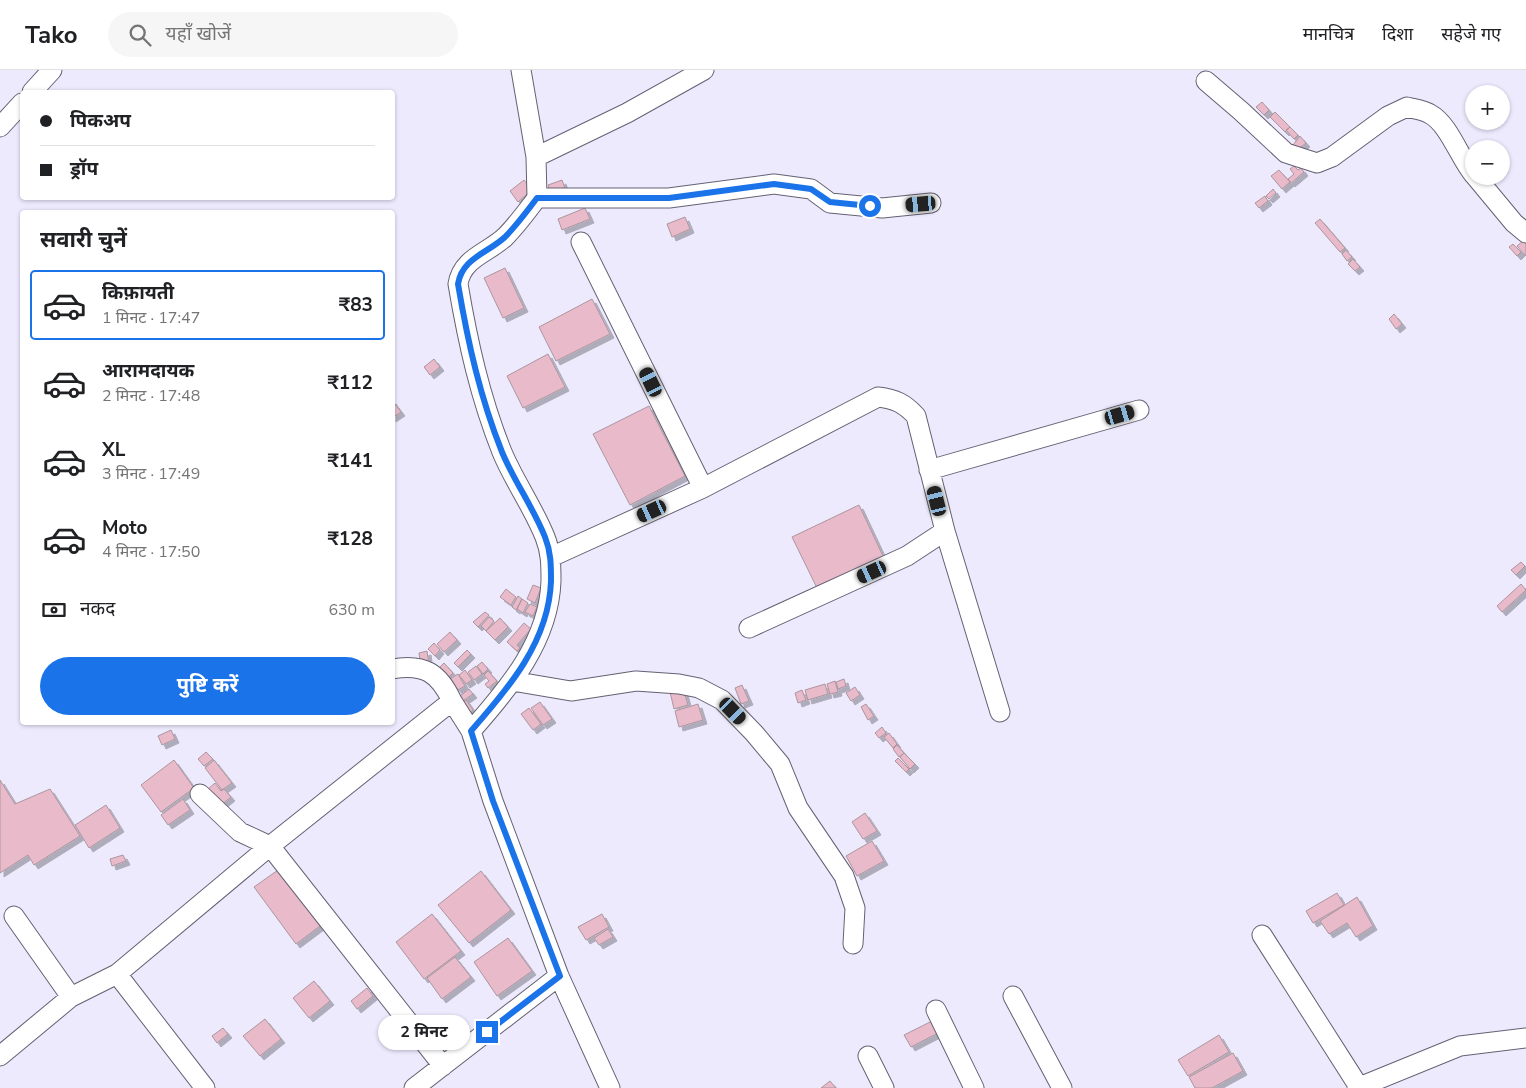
<!DOCTYPE html>
<html lang="hi">
<meta charset="utf-8">
<style>
:root{--surface:#fff;--page:#f6f6f6;--text:#202124;--muted:#757577;--line:#e0e0e0;--accent:#1a73e8}
body{margin:0;font-family:"Nunito Sans","Noto Sans Devanagari",sans-serif;background:var(--page);color:var(--text);height:100vh;display:flex;flex-direction:column;font-size:19px;white-space:nowrap}
*{box-sizing:border-box;margin:0}
p{font-size:16px;color:var(--muted)}
.icon{flex:none;width:28px;height:28px;fill:none;stroke:currentColor;stroke-width:2;stroke-linecap:round;stroke-linejoin:round}
.map{position:relative;flex:1;overflow:hidden}
.panel{position:absolute;left:20px;top:140px;width:375px;height:515px;display:flex;flex-direction:column;background:var(--surface);border-radius:5px;box-shadow:0 1px 4px #0004}
.panel>*{flex:none}
.top-card{position:absolute;left:20px;top:20px;width:375px;height:110px;border-radius:5px;box-shadow:0 1px 4px #0004;display:grid;align-content:center;height:110px;padding:0 20px;background:var(--surface)}
.controls{position:absolute;left:1465px;top:15px;display:grid;gap:10px}
.controls a{display:grid;place-items:center;width:45px;height:45px;border-radius:50%;background:var(--surface);box-shadow:0 1px 4px #0004;font-size:25px}
.end{position:absolute;width:22px;height:22px;margin:-11px;border:6px solid #1a73e8;background:#fff;box-shadow:0 0 0 2px #fff}
.from{border-radius:50%}
.bubble{position:absolute;height:35px;border-radius:18px;background:var(--surface);box-shadow:0 1px 4px #0004;font-size:16px;font-weight:700;line-height:35px;text-align:center}
.car{position:absolute;width:15px;height:30px;margin:-15px -8px;border-radius:6px;box-shadow:0 0 4px 1px #0007;background:linear-gradient(#222 24%,#8ab4d8 0 40%,#222 0 76%,#8ab4d8 0 86%,#222 0)}
.top-card b{display:flex;align-items:center;gap:18px;height:48px;font-size:19px}
.top-card b+b{border-top:1px solid var(--line)}
.top-card i{width:12px;height:12px;background:var(--text)}
ul{padding:0;list-style:none}
li{display:flex;align-items:center;gap:15px;height:70px;margin:0 10px 8px;padding:0 10px;border:2px solid transparent;border-radius:5px}
li div{flex:1}
li b{display:block;font-size:19px}
li em{font-style:normal;font-weight:700}
li.selected{border-color:var(--accent)}
li>.icon{width:45px;height:45px;stroke-width:1.5}
h2{padding:0 20px;font-size:22px;line-height:60px}
.pay{display:flex;align-items:center;gap:12px;height:55px;padding:0 20px;font-size:19px}
.pay p{margin-inline-start:auto}
.cta{display:flex;gap:10px;margin-top:auto;padding:10px 20px}
.cta a{flex:1;height:58px;border-radius:30px;background:var(--accent);color:#fff;font-size:20px;font-weight:700;line-height:58px;text-align:center}
header{display:flex;align-items:center;gap:30px;box-sizing:border-box;height:70px;padding:0 25px;background:var(--surface);border-bottom:1px solid var(--line)}
header strong{font-size:24px}
nav{display:flex;gap:28px;margin-inline-start:auto;font-size:18px}
.search{width:350px;height:45px;background:var(--page);display:flex;align-items:center;gap:12px;box-sizing:border-box;padding:0 18px;border-radius:28px;color:var(--muted);font-size:19px}
.map>svg:first-child{display:block}
</style>
<header>
<strong>Tako</strong>
<div class="search"><svg class="icon" aria-label="search" viewBox="0 0 24 24"><circle cx="10" cy="10" r="6"/><path d="M15 15l6 6"/></svg>यहाँ खोजें</div>
<nav><a>मानचित्र</a><a>दिशा</a><a>सहेजे गए</a></nav>
</header>
<div class="map">
<svg width="1526" height="1018" viewBox="0 0 1526 1018">
<defs>
<filter id="shadow"><feDropShadow dx="4" dy="4" stdDeviation="0" flood-color="#0004"/></filter>
</defs>
<rect width="100%" height="100%" fill="#edeafe"/>
<path fill="#e8baca" stroke="#ac959d" filter="url(#shadow)" d="M1262,32L1269,40L1264,45L1256,37Z
M1275,42L1290,57L1285,62L1270,47Z
M1290,57L1298,65L1294,69L1286,60Z
M1300,66L1306,73L1297,80L1293,75Z
M1294,96L1298,100L1301,98L1304,102L1291,113L1288,109L1294,104L1290,99Z
M1279,100L1290,112L1282,119L1271,106Z
M524,110L532,120L518,132L510,121Z
M562,110L566,121L552,126L548,115Z
M1273,119L1276,123L1269,129L1266,126Z
M1265,126L1268,131L1259,138L1255,133Z
M585,138L590,149L562,160L558,149Z
M685,147L690,159L672,167L667,154Z
M1320,149L1345,178L1340,182L1315,153Z
M1525,169L1526,170V186L1517,176Z
M1513,174L1521,182L1517,186L1509,177Z
M1346,180L1352,187L1347,191L1342,184Z
M1353,189L1360,197L1355,201L1348,194Z
M505,198L524,238L503,248L484,208Z
M592,229L610,264L556,291L539,257Z
M1394,244L1402,254L1396,259L1389,249Z
M548,284L565,317L523,338L507,306Z
M434,289L440,297L430,305L424,297Z
M392,330L401,342L392,348Z
M649,336L685,406L630,435L593,364Z
M859,435L883,486L817,518L792,467Z
M1521,492L1525,496L1516,505L1511,500Z
M1521,514L1526,520L1502,542L1497,536Z
M533,515L541,518L535,533L527,529Z
M506,519L516,527L511,535L500,527Z
M518,526L522,529L516,540L512,537Z
M522,529L528,533L523,543L517,539Z
M530,534L537,537L533,546L525,542Z
M485,542L489,545L478,557L473,552Z
M489,547L494,551L486,561L481,556Z
M500,548L508,557L495,570L486,561Z
M524,553L531,559L517,575L520,578L517,581L507,572Z
M450,562L457,570L444,582L437,574Z
M434,573L440,580L435,586L428,579Z
M467,580L471,584L458,597L454,593Z
M427,581L429,595L421,596L419,583Z
M482,592L488,599L483,604L477,596Z
M444,593L453,603L446,610L437,600Z
M476,596L482,604L474,610L468,602Z
M465,600L472,610L466,614L459,605Z
M488,601L497,611L488,618L485,614L489,611L484,605Z
M458,604L465,616L458,620L450,609Z
M844,609L846,616L838,619L836,612Z
M835,611L838,622L830,624L827,614Z
M825,614L828,624L808,630L805,620Z
M742,615L749,631L741,634L735,618Z
M855,617L860,625L851,631L846,623Z
M683,618L688,635L674,639L670,622Z
M469,619L473,624L463,631L460,626Z
M802,620L806,630L798,633L795,623Z
M466,630L473,640L469,643L462,632Z
M540,632L552,649L543,655L531,638Z
M698,634L703,650L679,657L675,641Z
M866,634L874,646L868,650L861,637Z
M529,638L541,654L533,660L521,644Z
M882,657L886,663L879,668L875,663Z
M171,660L175,669L162,675L158,666Z
M889,663L897,674L893,678L884,667Z
M897,675L904,683L899,687L893,679Z
M206,682L213,689L204,696L198,689Z
M904,683L915,694L910,699L900,687Z
M898,688L909,699L906,702L895,691Z
M174,690L194,718L161,742L141,715Z
M214,690L232,713L222,720L205,698Z
M0,710L15,734L50,719L80,766L34,795L28,785L0,803Z
M215,713L221,721L224,719L231,727L221,735L208,719Z
M183,729L190,740L168,755L161,745Z
M106,735L120,758L89,778L75,755Z
M865,743L877,761L863,769L852,752Z
M872,771L884,791L857,806L846,786Z
M123,785L126,791L112,796L110,789Z
M278,800L320,856L296,874L254,817Z
M481,801L511,840L469,873L438,835Z
M1337,823L1344,835L1313,853L1306,841Z
M1357,827L1373,856L1356,867L1347,853L1329,864L1320,851Z
M432,844L461,881L424,909L396,872Z
M602,844L609,857L586,870L578,857Z
M608,859L613,867L599,875L594,868Z
M508,868L532,901L497,926L474,892Z
M455,887L471,907L442,929L427,908Z
M314,911L330,931L309,948L293,928Z
M367,918L373,926L357,939L351,931Z
M265,949L281,969L260,986L243,966Z
M932,951L938,963L911,977L904,965Z
M223,958L228,964L217,973L212,966Z
M1219,965L1229,982L1188,1006L1178,990Z
M1233,983L1243,1001L1212,1018H1195L1189,1007Z
M830,1011L836,1018H821Z"/>
<g fill="none" stroke-linecap="round" stroke-linejoin="round">
<g stroke="#656173" stroke-width="21">
<path id="minor" d="M1206,11L1241,41L1286,83L1317,93L1332,87L1388,46L1407,37C1414,39 1424,40 1430,44C1449,54 1460,89 1474,105
M32,22L52,0
M0,57L22,33
M536,87L627,43L704,0
M1475,106L1514,153L1526,163
M537,128H669L774,114L811,119L830,133L882,138L931,133
M581,172L703,418
M929,400L1139,340
M945,461L1000,642
M551,487L703,418L878,327C895,329 904,333 916,346L945,461L907,486L749,558
M512,611L571,621L636,611L679,614L699,618L722,630L754,663L780,694L798,738L844,806L855,838L853,874
M452,631L471,661L493,731L559,906L610,1018
M471,661C509,618 549,571 551,511C551,495 551,482 545,467C533,437 514,411 502,382C480,327 468,273 458,214C462,188 488,183 505,167C517,155 527,141 537,128L536,87L521,0
M200,724L240,762L270,776L443,996
M14,846L71,927
M1262,865L1359,1017
M117,904L205,1018
M1013,926L1062,1018
M936,940L974,1018
M0,986L71,927L117,904L270,776L452,631C439,603 424,593 392,599
M868,986L884,1018
M414,1018L559,906
M1357,1018L1460,976L1526,968"/>
</g>
<use href="#minor" stroke="#fff" stroke-width="19"/>
</g>
<g fill="none" stroke-linecap="round" stroke-linejoin="round">
<path stroke="#1a73e8" stroke-width="6" d="M487,962L560,906L493,731L471,661C509,618 549,571 551,511C551,495 551,482 545,467C533,437 514,411 502,382C480,327 468,273 458,214C462,188 488,183 505,167C517,155 527,141 537,128H669L774,114L811,119L830,132L870,136"/>
</g>
</svg>
<div class="controls">
<a>+</a>
<a>−</a>
</div>
<i class="end from" style="left:870px;top:136px"></i>
<i class="end" style="left:487px;top:962px"></i>
<div class="bubble" style="left:378px;top:945px;width:92px">2 मिनट</div>
<i class="car" style="left:921px;top:134px;rotate:265deg"></i>
<i class="car" style="left:651px;top:312px;rotate:334deg"></i>
<i class="car" style="left:1120px;top:345px;rotate:74deg"></i>
<i class="car" style="left:937px;top:431px;rotate:346deg"></i>
<i class="car" style="left:652px;top:441px;rotate:245deg"></i>
<i class="car" style="left:872px;top:502px;rotate:245deg"></i>
<i class="car" style="left:733px;top:641px;rotate:136deg"></i>
<div class="top-card">
<b><i class="from"></i>पिकअप</b>
<b><i></i>ड्रॉप</b>
</div>
<section class="panel">
<h2>सवारी चुनें</h2>
<ul>
<li class="selected"><svg class="icon" aria-label="car" viewBox="0 0 24 24"><path d="M5 17H2v-5l4-1 3-4h7l3 4 3 1v5h-3M9 17h6M6 11h13"/><circle cx="7" cy="17" r="2"/><circle cx="17" cy="17" r="2"/></svg><div><b>किफ़ायती</b><p>1 मिनट · 17:47</p></div><em>₹83</em></li>
<li><svg class="icon" aria-label="car" viewBox="0 0 24 24"><path d="M5 17H2v-5l4-1 3-4h7l3 4 3 1v5h-3M9 17h6M6 11h13"/><circle cx="7" cy="17" r="2"/><circle cx="17" cy="17" r="2"/></svg><div><b>आरामदायक</b><p>2 मिनट · 17:48</p></div><em>₹112</em></li>
<li><svg class="icon" aria-label="car" viewBox="0 0 24 24"><path d="M5 17H2v-5l4-1 3-4h7l3 4 3 1v5h-3M9 17h6M6 11h13"/><circle cx="7" cy="17" r="2"/><circle cx="17" cy="17" r="2"/></svg><div><b>XL</b><p>3 मिनट · 17:49</p></div><em>₹141</em></li>
<li><svg class="icon" aria-label="car" viewBox="0 0 24 24"><path d="M5 17H2v-5l4-1 3-4h7l3 4 3 1v5h-3M9 17h6M6 11h13"/><circle cx="7" cy="17" r="2"/><circle cx="17" cy="17" r="2"/></svg><div><b>Moto</b><p>4 मिनट · 17:50</p></div><em>₹128</em></li>
</ul>
<div class="pay"><svg class="icon" aria-label="cash" viewBox="0 0 24 24"><path d="M3 7h18v10H3z"/><circle cx="12" cy="12" r="2"/></svg>नकद<p>630 m</p></div>
<div class="cta"><a>पुष्टि करें</a></div>
</section>
</div>
